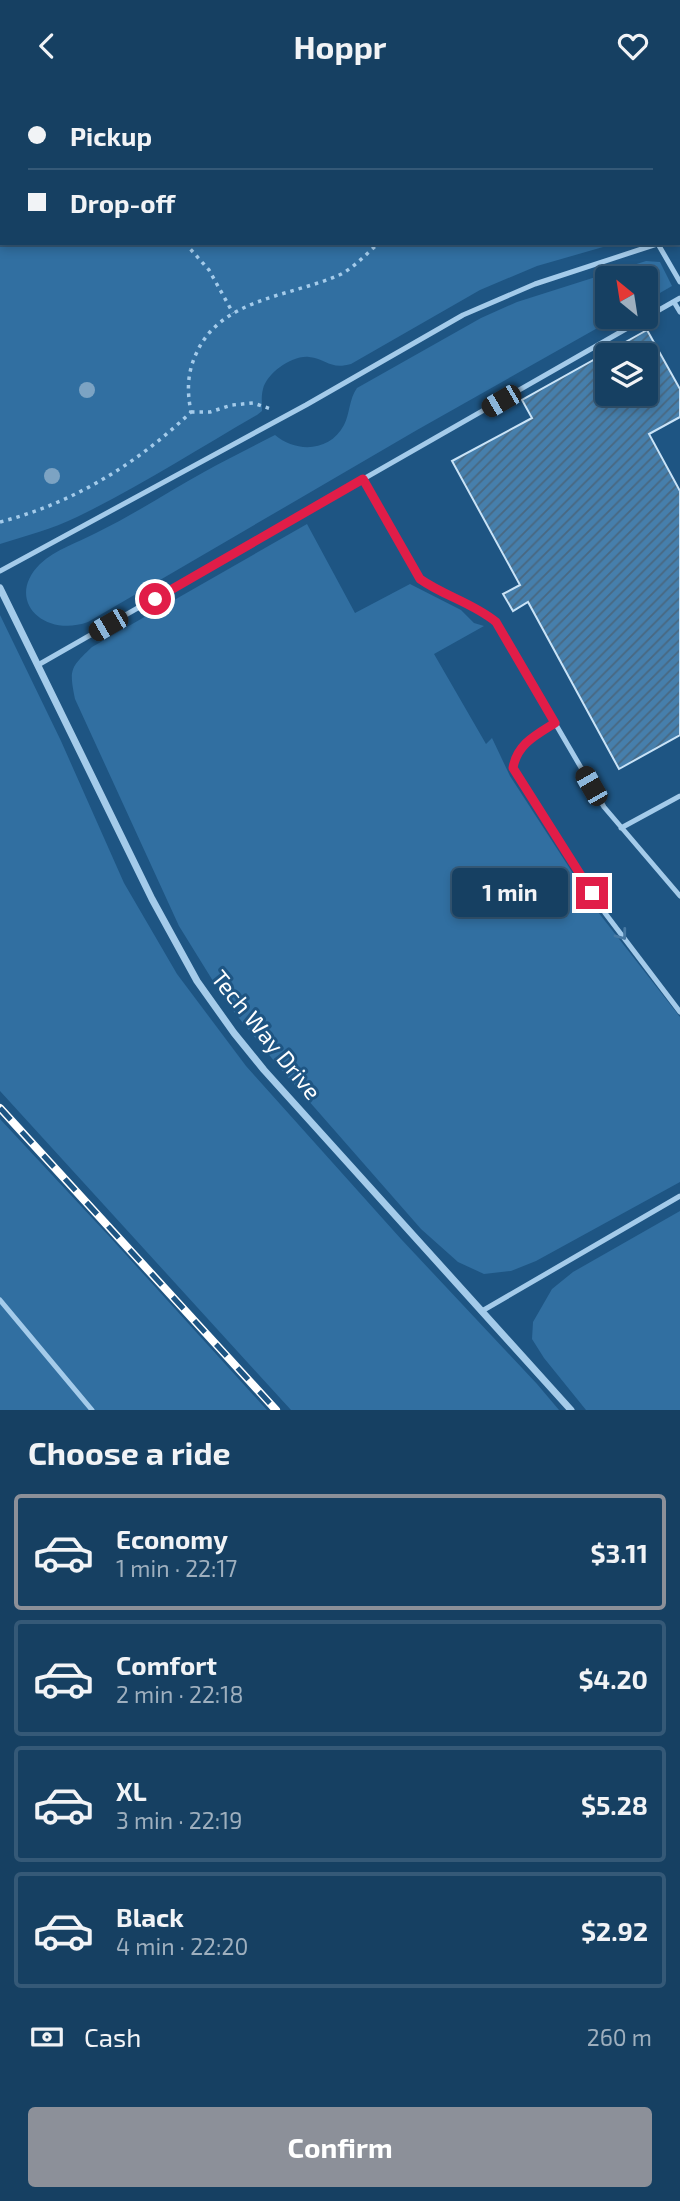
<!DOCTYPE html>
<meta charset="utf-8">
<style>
:root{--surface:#164062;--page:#1f4768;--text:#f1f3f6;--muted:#9eafbe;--line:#355977;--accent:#8c9099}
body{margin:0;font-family:"Exo 2",sans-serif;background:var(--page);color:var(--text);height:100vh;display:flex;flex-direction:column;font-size:26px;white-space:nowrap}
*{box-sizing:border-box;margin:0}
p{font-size:23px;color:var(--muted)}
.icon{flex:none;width:38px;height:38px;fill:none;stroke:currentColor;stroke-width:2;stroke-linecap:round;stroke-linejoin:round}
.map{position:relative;height:1319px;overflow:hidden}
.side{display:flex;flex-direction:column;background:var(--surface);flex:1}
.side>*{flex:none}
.guide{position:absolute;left:0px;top:0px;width:681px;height:154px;box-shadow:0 4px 10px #0003,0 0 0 2px var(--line);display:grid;align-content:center;height:154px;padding:0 28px;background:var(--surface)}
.needle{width:46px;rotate:330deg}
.tools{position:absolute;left:595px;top:175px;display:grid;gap:14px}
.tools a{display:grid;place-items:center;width:63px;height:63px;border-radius:7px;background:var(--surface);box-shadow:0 4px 10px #0003,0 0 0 2px var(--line);font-size:35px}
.end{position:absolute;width:32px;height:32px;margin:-16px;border:9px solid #e11d48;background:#fff;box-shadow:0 0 0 4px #fff}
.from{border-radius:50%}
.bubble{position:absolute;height:49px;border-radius:7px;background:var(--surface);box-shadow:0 4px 10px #0003,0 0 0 2px var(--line);font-size:23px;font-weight:700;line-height:49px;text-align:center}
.car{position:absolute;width:21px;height:42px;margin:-21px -10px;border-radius:9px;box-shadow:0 0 5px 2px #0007;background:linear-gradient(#222 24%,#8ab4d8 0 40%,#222 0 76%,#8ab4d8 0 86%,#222 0)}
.guide b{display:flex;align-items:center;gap:24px;height:66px;font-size:26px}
.guide b+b{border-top:2px solid var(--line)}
.guide i{width:18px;height:18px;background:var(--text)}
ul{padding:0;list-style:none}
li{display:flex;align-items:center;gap:21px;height:116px;margin:0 14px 10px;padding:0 14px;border:4px solid var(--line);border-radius:7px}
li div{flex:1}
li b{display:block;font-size:26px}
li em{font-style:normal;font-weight:700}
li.selected{border-color:var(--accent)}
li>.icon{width:63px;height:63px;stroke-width:1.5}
h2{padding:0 28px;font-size:32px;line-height:84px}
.pay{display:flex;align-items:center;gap:18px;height:77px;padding:0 28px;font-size:26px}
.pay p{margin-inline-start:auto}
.cta{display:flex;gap:14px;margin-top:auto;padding:14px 28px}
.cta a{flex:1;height:80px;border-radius:7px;background:var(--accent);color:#fff;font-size:28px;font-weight:700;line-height:80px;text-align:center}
header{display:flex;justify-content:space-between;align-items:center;height:91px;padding:0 28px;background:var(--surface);font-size:32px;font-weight:700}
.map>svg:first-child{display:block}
</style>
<header><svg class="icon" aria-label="back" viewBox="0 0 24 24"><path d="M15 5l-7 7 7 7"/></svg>Hoppr<svg class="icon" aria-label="heart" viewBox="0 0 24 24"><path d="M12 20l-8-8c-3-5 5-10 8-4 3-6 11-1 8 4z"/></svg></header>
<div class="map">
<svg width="680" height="1319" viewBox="0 0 680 1319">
<defs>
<pattern id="building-hatch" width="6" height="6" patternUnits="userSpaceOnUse" patternTransform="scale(1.75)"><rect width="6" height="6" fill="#467fac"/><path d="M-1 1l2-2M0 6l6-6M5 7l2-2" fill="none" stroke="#496881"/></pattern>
</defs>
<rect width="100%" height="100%" fill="#1e5583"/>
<path fill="#316fa1" d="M0,0H680V133L679,2H2V152H617L537,175L480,199L351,273C330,279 327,268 309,266C292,264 267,282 263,298C261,305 262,313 262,320L257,324C198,358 139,396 77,426C52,438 26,445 0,453Z
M646,170L660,171L672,195L646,210V187H607V226H617L417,339L88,531C44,547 4,509 40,473C56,458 77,452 96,442C133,424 168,401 204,381C227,368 252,356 275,344C296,362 330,361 344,334C350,322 349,308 357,297L481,227L517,211Z
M307,433L355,522L410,493L461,519L474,532L484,535L434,563L486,653L492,647L510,685L598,821L680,926V1091L536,1170L511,1180L484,1183L458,1171L421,1138L279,976L226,911L179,835L75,608C69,578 70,577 92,556Z
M0,524L61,650L124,792L177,883L246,975L401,1148L537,1293L559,1319H291L0,1000Z
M0,1028L108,1144L267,1319H0Z
M680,1120V1319H586L544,1267L532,1248L533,1231L552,1198L573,1181Z"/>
<path fill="url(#building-hatch)" stroke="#c9e3f7" stroke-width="2" fill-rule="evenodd" d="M647,239L680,298V326L649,343L680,400V644L619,678L528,511L513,520L503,503L520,494L452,370L532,327L522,309ZM607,264H646V303H607Z"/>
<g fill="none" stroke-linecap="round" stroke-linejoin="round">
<path stroke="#a4cbea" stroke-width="3.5" stroke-dasharray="3.5 5" stroke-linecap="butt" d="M4,0L7,2
M336,0L341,2
M570,0L574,2
M110,2L115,0
M489,2L497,0
M185,152L209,179L233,222
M191,321H210L232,314L253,312L271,318
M0,431C73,412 137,373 191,321C187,300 187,283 196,263C220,208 287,206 337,185C352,179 366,163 379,152"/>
<path stroke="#a4cbea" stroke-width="5" d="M679,146H680
M658,153L680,191
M674,211L680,221
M364,388L420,488C444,505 473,512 496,531L604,716L680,805
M0,480L306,314L463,224L535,193L660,152
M38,574L680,207
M555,632C536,644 517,653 513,677L605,822L680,921
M621,737L680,705
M0,1209L92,1319
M482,1220L680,1105"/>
<path stroke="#a4cbea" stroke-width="7" d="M0,497L152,808L197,890L234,942L264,979L571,1319"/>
<g stroke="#fff" stroke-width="8">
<path id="rail" d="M0,1017L276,1319"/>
</g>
<use href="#rail" stroke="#1e5583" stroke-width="5" stroke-dasharray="16" stroke-linecap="butt"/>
</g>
<g fill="#7ca3c3">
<circle cx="87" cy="299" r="8"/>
<circle cx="52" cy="385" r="8"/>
</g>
<defs><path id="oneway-chevron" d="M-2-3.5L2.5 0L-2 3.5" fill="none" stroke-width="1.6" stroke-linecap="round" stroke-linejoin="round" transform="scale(1.75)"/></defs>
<use stroke="#4678a2" href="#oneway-chevron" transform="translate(622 844) rotate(53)"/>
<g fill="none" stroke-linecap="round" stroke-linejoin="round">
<path stroke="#e11d48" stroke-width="9" d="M155,508L363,388L420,488C444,505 473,512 496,531L555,632C536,644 517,653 513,677L592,802"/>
</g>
<g text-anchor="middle" stroke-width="6" stroke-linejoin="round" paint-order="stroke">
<g font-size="23" fill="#fff" stroke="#1e5583">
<text transform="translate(266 944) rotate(51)" y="8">Tech Way Drive</text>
</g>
</g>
</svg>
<div class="tools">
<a><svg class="needle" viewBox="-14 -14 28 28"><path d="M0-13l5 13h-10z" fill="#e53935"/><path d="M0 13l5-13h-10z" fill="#9eafbe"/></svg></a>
<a><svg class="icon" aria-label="layers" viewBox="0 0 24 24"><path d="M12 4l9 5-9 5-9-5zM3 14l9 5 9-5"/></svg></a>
</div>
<i class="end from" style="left:155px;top:508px"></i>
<i class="end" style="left:592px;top:802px"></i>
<div class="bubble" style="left:452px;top:777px;width:116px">1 min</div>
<i class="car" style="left:501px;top:310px;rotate:240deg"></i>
<i class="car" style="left:108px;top:534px;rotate:240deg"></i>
<i class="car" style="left:591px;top:695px;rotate:330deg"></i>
<div class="guide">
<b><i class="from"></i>Pickup</b>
<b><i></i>Drop-off</b>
</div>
</div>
<section class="side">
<h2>Choose a ride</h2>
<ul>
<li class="selected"><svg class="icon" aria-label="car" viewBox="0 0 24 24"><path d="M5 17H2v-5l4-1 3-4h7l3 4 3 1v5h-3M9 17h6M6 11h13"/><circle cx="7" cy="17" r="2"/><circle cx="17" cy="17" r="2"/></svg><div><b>Economy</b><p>1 min · 22:17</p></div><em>$3.11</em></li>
<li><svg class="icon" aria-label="car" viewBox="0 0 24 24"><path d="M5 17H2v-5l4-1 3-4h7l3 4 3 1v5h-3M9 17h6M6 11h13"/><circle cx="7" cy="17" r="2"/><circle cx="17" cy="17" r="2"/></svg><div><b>Comfort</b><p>2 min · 22:18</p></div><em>$4.20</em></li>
<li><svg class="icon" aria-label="car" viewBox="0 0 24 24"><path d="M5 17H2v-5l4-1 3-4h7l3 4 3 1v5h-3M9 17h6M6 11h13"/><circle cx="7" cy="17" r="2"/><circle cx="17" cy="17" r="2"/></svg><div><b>XL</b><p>3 min · 22:19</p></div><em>$5.28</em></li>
<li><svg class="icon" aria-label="car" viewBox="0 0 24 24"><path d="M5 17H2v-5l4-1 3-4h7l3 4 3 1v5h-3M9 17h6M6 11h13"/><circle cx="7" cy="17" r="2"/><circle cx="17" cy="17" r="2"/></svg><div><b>Black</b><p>4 min · 22:20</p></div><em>$2.92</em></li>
</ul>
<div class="pay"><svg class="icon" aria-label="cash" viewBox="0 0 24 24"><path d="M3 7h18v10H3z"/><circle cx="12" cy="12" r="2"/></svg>Cash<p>260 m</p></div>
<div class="cta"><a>Confirm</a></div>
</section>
